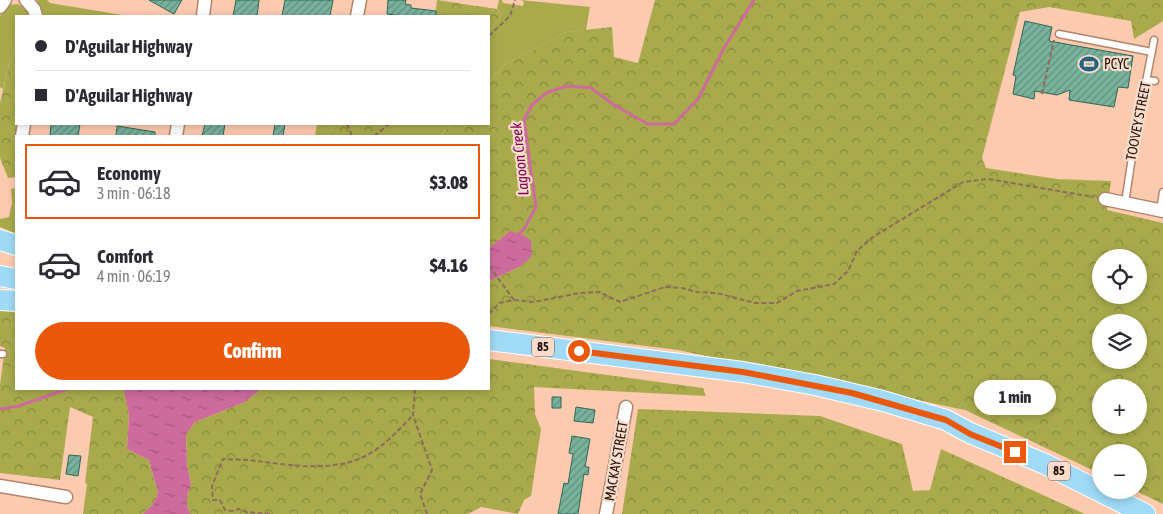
<!DOCTYPE html>
<meta charset="utf-8">
<style>
:root{--surface:#fff;--page:#f2f2f3;--text:#2b2b33;--muted:#7c7c81;--line:#e1e1e2;--accent:#ea580c}
body{margin:0;font-family:"Asap Condensed",sans-serif;background:var(--page);color:var(--text);height:100vh;display:flex;flex-direction:column;font-size:19px;white-space:nowrap}
*{box-sizing:border-box;margin:0}
p{font-size:16px;color:var(--muted)}
.icon{flex:none;width:28px;height:28px;fill:none;stroke:currentColor;stroke-width:2;stroke-linecap:round;stroke-linejoin:round}
.map{position:relative;flex:1;overflow:hidden}
.side{position:absolute;left:15px;top:135px;width:475px;height:255px;display:flex;flex-direction:column;background:var(--surface);border-radius:0px;box-shadow:0 2px 8px #0003}
.side>*{flex:none}
.top-card{position:absolute;left:15px;top:15px;width:475px;height:110px;border-radius:0px;box-shadow:0 2px 8px #0003;display:grid;align-content:center;height:110px;padding:0 20px;background:var(--surface)}
.buttons{position:absolute;left:1092px;top:249px;display:grid;gap:10px}
.buttons a{display:grid;place-items:center;width:55px;height:55px;border-radius:50%;background:var(--surface);box-shadow:0 2px 8px #0003;font-size:25px}
.end{position:absolute;width:22px;height:22px;margin:-11px;border:6px solid #ea580c;background:#fff;box-shadow:0 0 0 2px #fff}
.from{border-radius:50%}
.bubble{position:absolute;height:35px;border-radius:18px;background:var(--surface);box-shadow:0 2px 8px #0003;font-size:16px;font-weight:800;line-height:35px;text-align:center}
.top-card b{display:flex;align-items:center;gap:18px;height:48px;font-size:19px}
.top-card b+b{border-top:1px solid var(--line)}
.top-card i{width:12px;height:12px;background:var(--text)}
ul{padding:9px 0 0;list-style:none}
li{display:flex;align-items:center;gap:15px;height:75px;margin:0 10px 8px;padding:0 10px;border:2px solid transparent;border-radius:0px}
li div{flex:1}
li b{display:block;font-size:19px}
li em{font-style:normal;font-weight:800}
li.on{border-color:var(--accent)}
li>.icon{width:45px;height:45px;stroke-width:1.5}
.action{display:flex;gap:10px;margin-top:auto;padding:10px 20px}
.action a{flex:1;height:58px;border-radius:30px;background:var(--accent);color:#fff;font-size:20px;font-weight:800;line-height:58px;text-align:center}
.map>svg:first-child{display:block}
</style>
<div class="map">
<svg width="1163" height="514" viewBox="0 0 1163 514">
<defs>
<pattern id="forest-crowns" width="20" height="18" patternUnits="userSpaceOnUse" patternTransform="scale(1.25)"><rect width="20" height="18" fill="#a9aa4c"/><path d="M2 6a3 3 0 1 1 6 0M12 15a3 3 0 1 1 6 0" fill="none" stroke="#89893d"/></pattern>
<pattern id="water-ripples" width="26" height="14" patternUnits="userSpaceOnUse" patternTransform="scale(1.25)"><rect width="26" height="14" fill="#cd6b9d"/><path d="M2 4q2-2 4 0t4 0M15 11q2-2 4 0t4 0" fill="none" stroke="#a6577e"/></pattern>
<pattern id="building-hatch" width="6" height="6" patternUnits="userSpaceOnUse" patternTransform="scale(1.25)"><rect width="6" height="6" fill="#79b29d"/><path d="M-1 1l2-2M0 6l6-6M5 7l2-2" fill="none" stroke="#638f7e"/></pattern>
</defs>
<rect width="100%" height="100%" fill="#fccaaf"/>
<path fill="#a9aa4c" d="M37,0H47L50,3L128,16H43Z
M499,0H502L503,3L523,6L524,2L521,0L590,7L586,30L566,32L504,65L489,82V31L502,15L497,9Z
M17,4L28,9L32,16H16V44L9,64L3,89L0,87V16L9,5Z
M317,124H333L334,126L328,136H315Z
M388,124H452L440,136H372Z
M16,188V234L0,227V219L9,217L12,203L11,189Z"/>
<path fill="url(#forest-crowns)" fill-rule="evenodd" d="M437,0L497,9L502,15L489,31V16H435Z
M655,0H1163V21L1134,39L1131,21L1049,7L1020,12L982,158L986,168L1057,179L1111,181L1107,210L1163,223V504L1134,490H1139V452H1101V474L965,410L678,350L489,326V281L521,266L510,231L489,248V136H440L452,124H489V82L504,65L566,32L612,27L614,57L638,63ZM1101,258H1139V295H1101ZM1101,322H1139V360H1101ZM1101,388H1139V425H1101Z
M16,44V177L8,178L0,158V103L9,64Z
M333,124H388L372,136H328L334,126Z
M0,310L13,311L16,315V389H125L129,415L127,449L149,460L158,493L153,504L143,514H83L87,484L85,483L93,417L70,407L60,480L0,473V385L5,348L0,346Z
M489,359L703,388L706,396L534,387L535,414L541,429L531,496L524,500L518,514L481,507L468,514H190L187,505V495L191,485L187,464L186,435L195,422L245,402L261,389H489Z
M638,409L820,416L902,444L913,491L930,490L941,449L1085,514H622Z"/>
<path fill="url(#water-ripples)" d="M510,231L523,235L531,240L532,256L521,266L489,281V248Z
M125,389H261L245,402L195,422L186,435L187,464L191,485L187,495V505L190,514H143L153,504L158,493L149,460L127,449L129,415L124,390Z"/>
<g fill="none" stroke-linecap="round" stroke-linejoin="round">
<path stroke="#cd6b9d" stroke-width="3" d="M516,236L524,229L536,207L524,120L532,105L546,93L567,86L591,88L614,105L648,124H674L698,99L724,48L754,0
M0,409L19,406L67,389"/>
</g>
<path fill="url(#building-hatch)" stroke="#2e6755" d="M149,0H182L174,14Z
M236,0H259L257,16H233Z
M285,0H333L330,16H282Z
M388,0H406L405,4L411,5V8L436,11V16H401L387,14Z
M1025,21L1052,27L1049,41L1133,56L1128,88L1118,87L1114,107L1069,100L1070,90L1057,95L1035,91L1034,99L1013,94L1016,76L1013,75Z
M51,124H80L78,136H50Z
M205,124H225L223,136H202Z
M275,124H285L283,136H273Z
M117,126L155,132V136H116Z
M552,397H561V408H552Z
M576,407L595,410L593,423L574,421Z
M572,436L590,439L585,467H589L588,475L584,474L578,514H558L564,483L568,484L573,454L569,453Z
M69,455L81,456L78,476L66,474Z"/>
<g fill="none" stroke-linecap="round" stroke-linejoin="round">
<g stroke="#b2846b" stroke-width="9">
<path id="service" d="M1059,34L1152,52
M1146,80L1155,81
M1125,203L1134,144L1154,40
M1160,210L1163,192
M0,354H3"/>
</g>
<g stroke="#b2846b" stroke-width="15">
<path id="minor" d="M26,0L34,9L36,16
M0,7L5,0
M203,16L205,0
M357,16L360,0
M22,136L24,124
M176,136L178,124
M1105,199L1163,211
M0,486L66,497
M606,514L626,407"/>
</g>
<g stroke="#fff" stroke-width="22">
<path id="trunk" d="M0,240L16,245
M0,276L16,279
M0,300L16,301
M489,340L743,372L815,385L883,401L946,420L970,433L1045,464L1145,514"/>
</g>
<path stroke="#8d6c5a" stroke-width="2" stroke-dasharray="5 2.5" stroke-linecap="butt" d="M489,36L510,16L515,0
M1042,94L1054,40
M347,124L352,136
M374,136L389,124
M489,266L514,300L499,303L489,314
M514,300L533,302L580,293L599,292L620,302L665,287L682,288L697,292L717,293L755,303H777L797,291L834,284L848,271L857,251L873,237L963,182L988,179L1094,197
M415,389L413,415L432,470L420,494L427,514
M270,514L246,512L239,509L232,511L225,510L220,500H213L212,486L223,459C234,460 246,459 257,461C289,465 325,471 356,460C379,452 397,432 413,415"/>
<use href="#service" stroke="#fff" stroke-width="6"/>
<use href="#minor" stroke="#fff" stroke-width="12"/>
<use href="#trunk" stroke="#a0daf6" stroke-width="20"/>
</g>
<g fill="none" stroke-linecap="round" stroke-linejoin="round">
<path stroke="#ea580c" stroke-width="6" d="M579,351L743,372L852,393L946,420L970,434L1015,452"/>
</g>
<defs>
<g id="stadium-bare" transform="scale(1.5)"><path d="M0-5a6.5 5 0 1 0 0 10a6.5 5 0 1 0 0-10ZM-3.5-1.8h7v3.6h-7Z" fill="#28627b" stroke="#fadccc" stroke-width="2.5" paint-order="stroke"/></g>
</defs>
<g fill-rule="evenodd">
<use href="#stadium-bare" x="1089" y="64"/>
</g>
<g text-anchor="middle" stroke-width="4.5" stroke-linejoin="round" paint-order="stroke">
<g fill="#fadccc" stroke="#624d42" stroke-width="1">
<rect x="532" y="337.5" width="22" height="19" rx="4"/>
<rect x="1048" y="461.5" width="22" height="19" rx="4"/>
</g>
<g font-size="12" font-weight="bold" fill="#211007">
<text x="543" y="351">85</text>
<text x="1059" y="475">85</text>
</g>
<g font-size="14" fill="#211007" stroke="#fadccc" text-anchor="start">
<text x="1104" y="69">PCYC</text>
</g>
<g font-size="14" fill="#211007" stroke="#fadccc">
<text transform="translate(1138 121) rotate(-79)" y="5">TOOVEY STREET</text>
<text transform="translate(616 461) rotate(-80)" y="5">MACKAY STREET</text>
</g>
<g font-size="15" font-style="italic" fill="#810254" stroke="#fadccc">
<text transform="translate(520 159) rotate(-96)" y="5">Lagoon Creek</text>
</g>
</g>
</svg>
<div class="buttons">
<a><svg class="icon" aria-label="locate" viewBox="0 0 24 24"><circle cx="12" cy="12" r="6"/><path d="M12 2v4M12 18v4M2 12h4M18 12h4"/></svg></a>
<a><svg class="icon" aria-label="layers" viewBox="0 0 24 24"><path d="M12 4l9 5-9 5-9-5zM3 14l9 5 9-5"/></svg></a>
<a>+</a>
<a>−</a>
</div>
<i class="end from" style="left:579px;top:351px"></i>
<i class="end" style="left:1015px;top:452px"></i>
<div class="bubble" style="left:974px;top:380px;width:82px">1 min</div>
<div class="top-card">
<b><i class="from"></i>D'Aguilar Highway</b>
<b><i></i>D'Aguilar Highway</b>
</div>
<section class="side">
<ul>
<li class="on"><svg class="icon" aria-label="car" viewBox="0 0 24 24"><path d="M5 17H2v-5l4-1 3-4h7l3 4 3 1v5h-3M9 17h6M6 11h13"/><circle cx="7" cy="17" r="2"/><circle cx="17" cy="17" r="2"/></svg><div><b>Economy</b><p>3 min · 06:18</p></div><em>$3.08</em></li>
<li><svg class="icon" aria-label="car" viewBox="0 0 24 24"><path d="M5 17H2v-5l4-1 3-4h7l3 4 3 1v5h-3M9 17h6M6 11h13"/><circle cx="7" cy="17" r="2"/><circle cx="17" cy="17" r="2"/></svg><div><b>Comfort</b><p>4 min · 06:19</p></div><em>$4.16</em></li>
</ul>
<div class="action"><a>Confirm</a></div>
</section>
</div>
